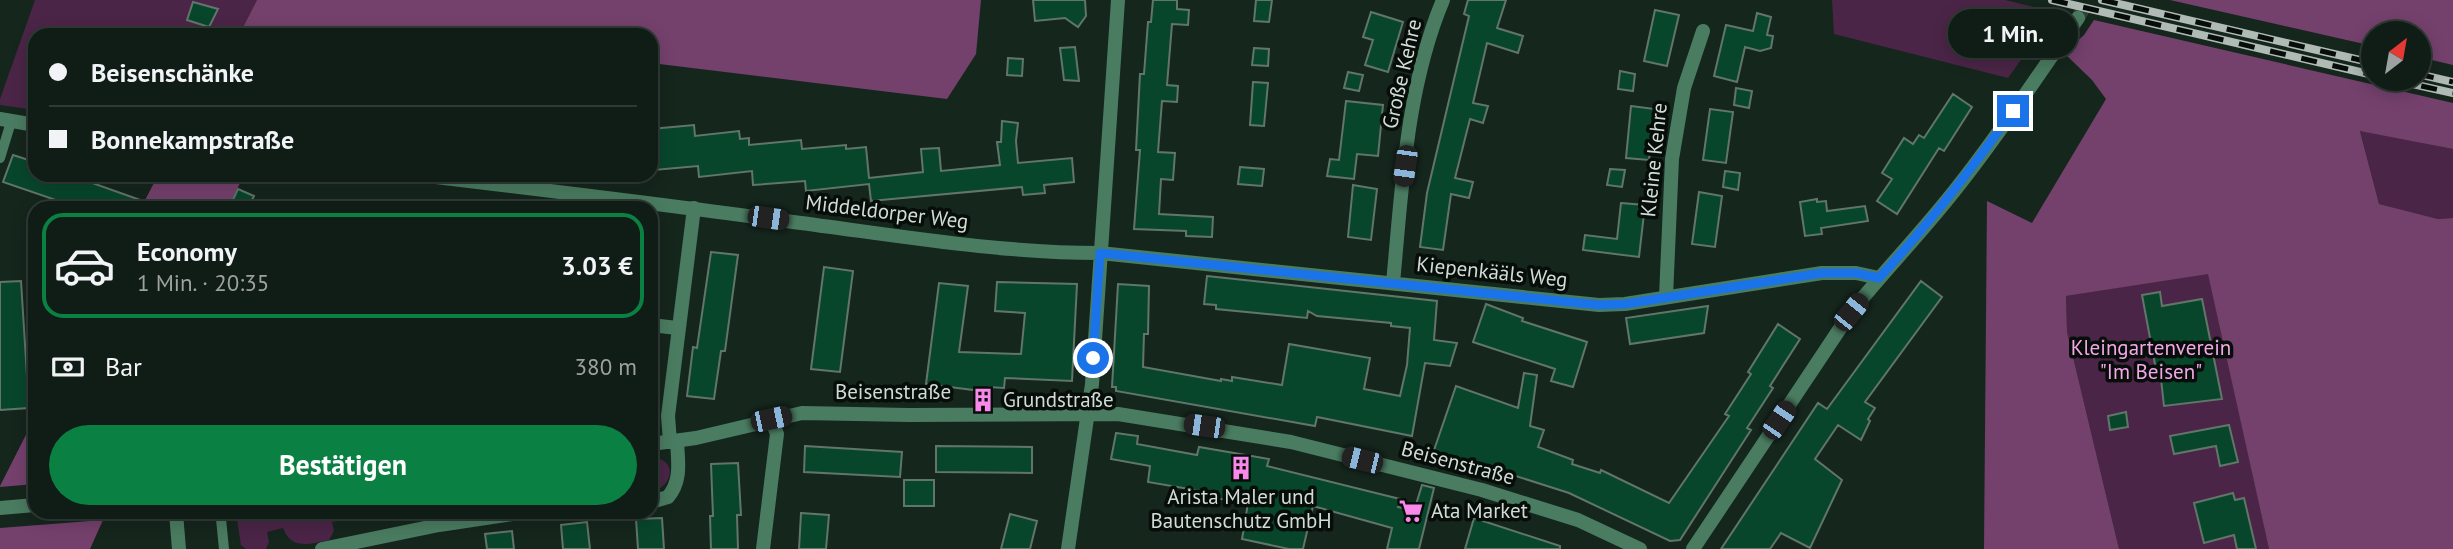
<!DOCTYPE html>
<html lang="de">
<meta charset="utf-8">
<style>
:root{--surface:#101c16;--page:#1e2923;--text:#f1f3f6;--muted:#9ca1a1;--line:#303a35;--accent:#0b8043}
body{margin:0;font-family:"PT Sans",sans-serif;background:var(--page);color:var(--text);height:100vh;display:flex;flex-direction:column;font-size:26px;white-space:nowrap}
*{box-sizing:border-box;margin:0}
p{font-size:23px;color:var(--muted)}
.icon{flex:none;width:38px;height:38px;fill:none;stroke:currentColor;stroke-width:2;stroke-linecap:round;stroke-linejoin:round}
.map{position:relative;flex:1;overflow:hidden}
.sheet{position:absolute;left:28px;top:201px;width:630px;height:318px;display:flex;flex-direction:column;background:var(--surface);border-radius:21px;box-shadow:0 4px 18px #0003,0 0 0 2px var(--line)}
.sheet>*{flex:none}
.hud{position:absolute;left:28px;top:28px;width:630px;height:154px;border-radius:21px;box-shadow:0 4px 18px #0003,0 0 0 2px var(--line);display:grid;align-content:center;height:154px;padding:0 21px;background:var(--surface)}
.needle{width:46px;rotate:31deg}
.fabs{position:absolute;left:2361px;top:21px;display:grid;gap:14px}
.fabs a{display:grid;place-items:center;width:70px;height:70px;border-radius:50%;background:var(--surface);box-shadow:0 4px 18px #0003,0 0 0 2px var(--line);font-size:35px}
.end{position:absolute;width:32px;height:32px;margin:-16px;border:9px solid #1a73e8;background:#fff;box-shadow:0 0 0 4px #fff}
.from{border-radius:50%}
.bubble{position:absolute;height:49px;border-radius:24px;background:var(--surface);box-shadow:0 4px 18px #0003,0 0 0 2px var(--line);font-size:23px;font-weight:700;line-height:49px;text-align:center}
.car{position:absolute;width:21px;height:42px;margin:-21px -10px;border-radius:9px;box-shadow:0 0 5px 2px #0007;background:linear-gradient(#222 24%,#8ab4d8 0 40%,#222 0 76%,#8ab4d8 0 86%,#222 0)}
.hud b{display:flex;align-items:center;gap:24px;height:66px;font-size:26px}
.hud b+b{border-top:2px solid var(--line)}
.hud i{width:18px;height:18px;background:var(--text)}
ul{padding:12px 0 0;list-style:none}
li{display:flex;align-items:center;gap:21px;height:105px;margin:0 14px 10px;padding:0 7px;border:4px solid transparent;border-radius:21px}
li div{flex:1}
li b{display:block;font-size:26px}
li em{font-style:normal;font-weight:700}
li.current{border-color:var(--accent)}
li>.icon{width:63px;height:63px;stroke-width:1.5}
.pay{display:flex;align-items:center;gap:18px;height:77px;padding:0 21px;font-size:26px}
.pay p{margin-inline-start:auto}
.button{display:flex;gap:14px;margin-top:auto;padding:14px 21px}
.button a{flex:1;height:80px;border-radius:42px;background:var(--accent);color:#fff;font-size:28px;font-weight:700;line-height:80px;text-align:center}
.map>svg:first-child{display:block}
</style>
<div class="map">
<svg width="2453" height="549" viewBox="0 0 2453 549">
<rect width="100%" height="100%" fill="#15261d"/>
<path fill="#4b2547" d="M35,0H257L239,35H35V110L0,105V99Z
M1832,0H2005L2055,12L2008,78L1834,34Z
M2360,130L2453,149V218L2438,219L2379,204Z
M2209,273L2269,549H2119L2067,332L2066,296Z
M651,458C677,457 675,486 651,492Z
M236,513H385L332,522L334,531L329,540C307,545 291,549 283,528L267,532L269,542L266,549H246L241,545Z"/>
<path fill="#74416d" d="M257,0H981L976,54L947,99L651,63V35H239Z
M2170,0H2453V65L2419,57L2418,33H2373V46Z
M2094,20L2453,103V149L2360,131L2379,204L2438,219L2453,218V549H2269L2208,274L2066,296L2067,332L2119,549H1984L1987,201L2032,223L2106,99L2092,80L2064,53L2084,35Z
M158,175H244L228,208H141Z
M35,417V484L0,487V486Z
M103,520L90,549H0V528Z"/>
<path fill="#08462c" stroke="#62756a" stroke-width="2" d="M1033,0H1085L1086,16L1078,27L1065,18L1035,21Z
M1153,0H1177V9L1189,10L1188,25L1172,24L1167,85L1178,86L1177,102L1162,101L1158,152L1175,153L1173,180L1161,179L1159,214L1213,217L1212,237L1186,236V231L1134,229L1140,150H1136L1140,74H1144L1148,22H1151Z
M1256,0H1272L1269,22L1254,21Z
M1468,0H1506L1497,28L1523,36L1518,53L1487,43L1473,103L1488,106L1483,123L1470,119L1455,178L1473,182L1469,198L1451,194L1443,250L1420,247L1427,193L1469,16L1464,14Z
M193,2L218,9L209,27L187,20Z
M1655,10L1679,15L1667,66L1644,61Z
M1371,12L1403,22L1388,72L1365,65L1373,40L1363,37Z
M1757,13L1771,17L1767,35L1773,36L1771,48L1760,51L1745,47L1737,82L1714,76L1726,25L1753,31Z
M1075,47L1079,81L1064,80L1060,48Z
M1254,48L1269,49L1268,66L1252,65Z
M1008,58L1023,59L1022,76L1007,75Z
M1620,71L1635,74L1633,91L1618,89Z
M1348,72L1363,75L1359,91L1344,88Z
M1253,82L1268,83L1264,126L1250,125Z
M1736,88L1752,91L1749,108L1734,105Z
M1953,94L1972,107L1944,151L1939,148L1897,214L1877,201L1892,179L1882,173L1904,138L1913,144L1919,135L1924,138Z
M1346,101L1383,105L1378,156L1357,154L1354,179L1327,176L1330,159L1339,160Z
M1631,106L1655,109L1649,160L1626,158Z
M1710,109L1733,112L1726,163L1703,160Z
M1002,121L1018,123L1016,141L1018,163L1072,158L1074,182L1044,185L1045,193L1023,195L1022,187L871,201L869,184L806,191L805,181L753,185L752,171L699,177L698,166L654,170L651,159V129L694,125L695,136L739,131L740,139L749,138V145L801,140L802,149L846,145V149L866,147L869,178L923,172L921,149L939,148L941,171L1000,165L997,142H1001Z
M13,155L35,162V175H70L157,206V208H79L3,182Z
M1240,167L1264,169L1262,186L1238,184Z
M1610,169L1625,170L1622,187L1607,185Z
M1725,171L1740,173L1738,190L1723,187Z
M1353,185L1377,189L1371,240L1348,237Z
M238,189L254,196L248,208H229Z
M1699,192L1722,196L1715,247L1692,244Z
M1817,199V202L1826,201L1827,211L1865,206L1868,221L1821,228L1822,234L1805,236L1800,202Z
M1621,203L1645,205L1639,257L1583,250L1585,235L1617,239Z
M711,252L738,255L725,351H721L714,399L687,396L693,347L697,348Z
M824,267L853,271L840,372L811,369Z
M1207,276L1437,301L1434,340L1457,343L1450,366L1425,363L1412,436L1317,417L1315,426L1116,391V387H1112L1118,284L1149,286L1148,334H1144L1143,367L1221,381V379L1232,381V377L1282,385L1289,344L1370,358L1364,389L1400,396L1407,365L1410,328L1391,326V323L1317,316L1308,311L1307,318L1216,309V305L1204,304Z
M21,281L29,408L0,410V282Z
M1921,281L1942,297L1865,402L1875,408L1868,419L1870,421L1861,440L1838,425L1815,459L1842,480L1810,548L1781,533L1770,549H1721L1818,403L1827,409Z
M997,282L1077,284L1072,381L1005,378L1004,388L989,387V392L926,384L939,283L968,286L959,352L1021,354L1025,313L995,311Z
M2160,292L2162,306L2202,299L2222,399L2164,406L2160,370H2156L2142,295Z
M1486,304L1523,318L1522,321L1587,342L1573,387L1551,381L1555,369L1473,342Z
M1708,306L1704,333L1630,344L1626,318Z
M1778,324L1800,339L1770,386L1773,388L1747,428L1751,430L1680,540L1670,541L1569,493L1478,464L1477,467L1432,456L1456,386L1518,408L1524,373L1537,375L1530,426L1544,430L1538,447L1573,460L1572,464L1600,473L1601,470L1669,503L1729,416L1725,414L1751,374L1748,372Z
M2126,412L2128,427L2110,430L2108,416Z
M2229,425L2238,462L2220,466L2216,446L2174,454L2170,436Z
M1116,433L1138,436L1137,444L1197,455L1199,447L1269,459L1267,466L1400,499L1398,507L1414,511L1422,485L1434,488L1419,549H1387L1392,528L1313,506L1303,549H1289L1242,539L1248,503L1200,496L1201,491L1148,482L1150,466L1111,459Z
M805,446L902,452L900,477L804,472Z
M936,446L1032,447V473L936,472Z
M738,463L741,515H737L738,549H711L710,516H713L711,464Z
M904,480H934V506H904Z
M2233,493L2235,500L2244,498L2256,549H2237L2234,535L2204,543L2194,503Z
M801,513L829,515L826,549H799Z
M1010,514L1037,521L1030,549H1001Z
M662,518L664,549H638L636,519Z
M1474,518L1560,546V549H1465Z
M587,522L590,549H563L561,525Z
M512,531L514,549H487L485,534Z"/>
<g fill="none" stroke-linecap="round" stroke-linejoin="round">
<path stroke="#314139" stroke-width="14" stroke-dasharray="14 7" stroke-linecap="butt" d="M2078,18L2088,0"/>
<path stroke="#4a7c61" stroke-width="10" d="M0,158L11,122
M221,519L224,549"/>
<path stroke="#4a7c61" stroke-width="14" d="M0,119L35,125
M419,175C544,190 669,205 793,222C895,235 997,253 1100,253L1599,305L1625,304L1822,273H1856L1879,278
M1393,283C1402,189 1406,88 1443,0
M1666,297L1672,159L1684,88L1703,31
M651,325L677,328
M670,442L668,416L694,208
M651,444L696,438L802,413L909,415L1118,414L1291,442L1482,490L1578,520L1640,549
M651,502L668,497C682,480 678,462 677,441
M0,508L35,505
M176,513L179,549
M322,549L439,525L519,513
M763,549L777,434L771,419
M1068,549L1092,384L1118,0
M1693,549L1851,312C1886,269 1925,229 1959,185C2001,132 2039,74 2078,18"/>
<g stroke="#b0bbb5" stroke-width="8">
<path id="rail" d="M2052,0L2373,75
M2102,0L2373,63
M2418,74L2453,82
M2390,79L2453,93"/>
</g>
<use href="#rail" stroke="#070d09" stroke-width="5" stroke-dasharray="16" stroke-linecap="butt"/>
</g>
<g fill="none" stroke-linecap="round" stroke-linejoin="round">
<path stroke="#1a73e8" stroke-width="9" d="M1093,358L1100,253L1599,305L1625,304L1822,273H1856L1879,278C1928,225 1971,170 2013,111"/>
</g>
<defs>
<g id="building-bare" transform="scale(1.89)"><path d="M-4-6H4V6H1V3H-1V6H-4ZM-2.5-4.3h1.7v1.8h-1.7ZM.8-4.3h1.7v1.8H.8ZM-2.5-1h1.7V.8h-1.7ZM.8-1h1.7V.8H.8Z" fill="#f888ea" stroke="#070d09" stroke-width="2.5" paint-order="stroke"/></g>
<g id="supermarket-bare" transform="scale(1.89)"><path d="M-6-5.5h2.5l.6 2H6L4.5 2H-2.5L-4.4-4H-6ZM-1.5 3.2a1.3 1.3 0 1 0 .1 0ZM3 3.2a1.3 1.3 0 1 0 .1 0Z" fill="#f888ea" stroke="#070d09" stroke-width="2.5" paint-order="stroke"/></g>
</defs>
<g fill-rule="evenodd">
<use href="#building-bare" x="983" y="400"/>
<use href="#building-bare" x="1241" y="468"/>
<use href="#supermarket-bare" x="1411" y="511"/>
</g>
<g text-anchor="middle" stroke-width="7" stroke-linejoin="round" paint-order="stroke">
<g font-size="21" fill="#d2dcd6" stroke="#070d09">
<text transform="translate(1402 74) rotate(-77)" y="7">Große Kehre</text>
<text transform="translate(1654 160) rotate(-84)" y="7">Kleine Kehre</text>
<text transform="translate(887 212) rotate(7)" y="7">Middeldorper Weg</text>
<text transform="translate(1492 272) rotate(6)" y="7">Kiepenkääls Weg</text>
<text x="893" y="399">Beisenstraße</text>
<text transform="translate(1458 463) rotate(15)" y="7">Beisenstraße</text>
</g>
<g font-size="21" fill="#f4a7e9" stroke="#070d09">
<text x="2151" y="355">Kleingartenverein<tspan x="2151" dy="24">"Im Beisen"</tspan></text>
</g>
<g font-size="21" fill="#d2dcd6" stroke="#070d09" text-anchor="start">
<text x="1003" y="407">Grundstraße</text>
<text x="1241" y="504" text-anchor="middle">Arista Maler und<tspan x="1241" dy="24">Bautenschutz GmbH</tspan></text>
<text x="1431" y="518">Ata Market</text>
</g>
</g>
</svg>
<div class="fabs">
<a><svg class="needle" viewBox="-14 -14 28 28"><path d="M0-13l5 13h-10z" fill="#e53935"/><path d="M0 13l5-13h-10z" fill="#9ca1a1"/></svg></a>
</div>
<i class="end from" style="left:1093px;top:358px"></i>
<i class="end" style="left:2013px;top:111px"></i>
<div class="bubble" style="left:1948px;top:9px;width:130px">1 Min.</div>
<i class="car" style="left:1405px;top:166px;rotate:188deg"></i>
<i class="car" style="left:768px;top:218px;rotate:98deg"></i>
<i class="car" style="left:1851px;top:312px;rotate:39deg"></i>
<i class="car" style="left:771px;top:419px;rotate:78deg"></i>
<i class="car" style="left:1779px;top:420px;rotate:34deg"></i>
<i class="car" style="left:1204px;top:426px;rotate:278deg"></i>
<i class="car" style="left:1362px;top:460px;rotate:284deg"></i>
<div class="hud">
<b><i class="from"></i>Beisenschänke</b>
<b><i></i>Bonnekampstraße</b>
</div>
<section class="sheet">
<ul>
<li class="current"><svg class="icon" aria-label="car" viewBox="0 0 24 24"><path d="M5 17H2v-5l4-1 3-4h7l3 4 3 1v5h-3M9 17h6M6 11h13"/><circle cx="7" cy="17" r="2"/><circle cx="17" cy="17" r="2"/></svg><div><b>Economy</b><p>1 Min. · 20:35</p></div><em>3.03 €</em></li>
</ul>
<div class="pay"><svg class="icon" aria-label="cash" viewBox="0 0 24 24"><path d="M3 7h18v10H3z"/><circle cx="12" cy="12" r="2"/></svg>Bar<p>380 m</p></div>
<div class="button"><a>Bestätigen</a></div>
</section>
</div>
